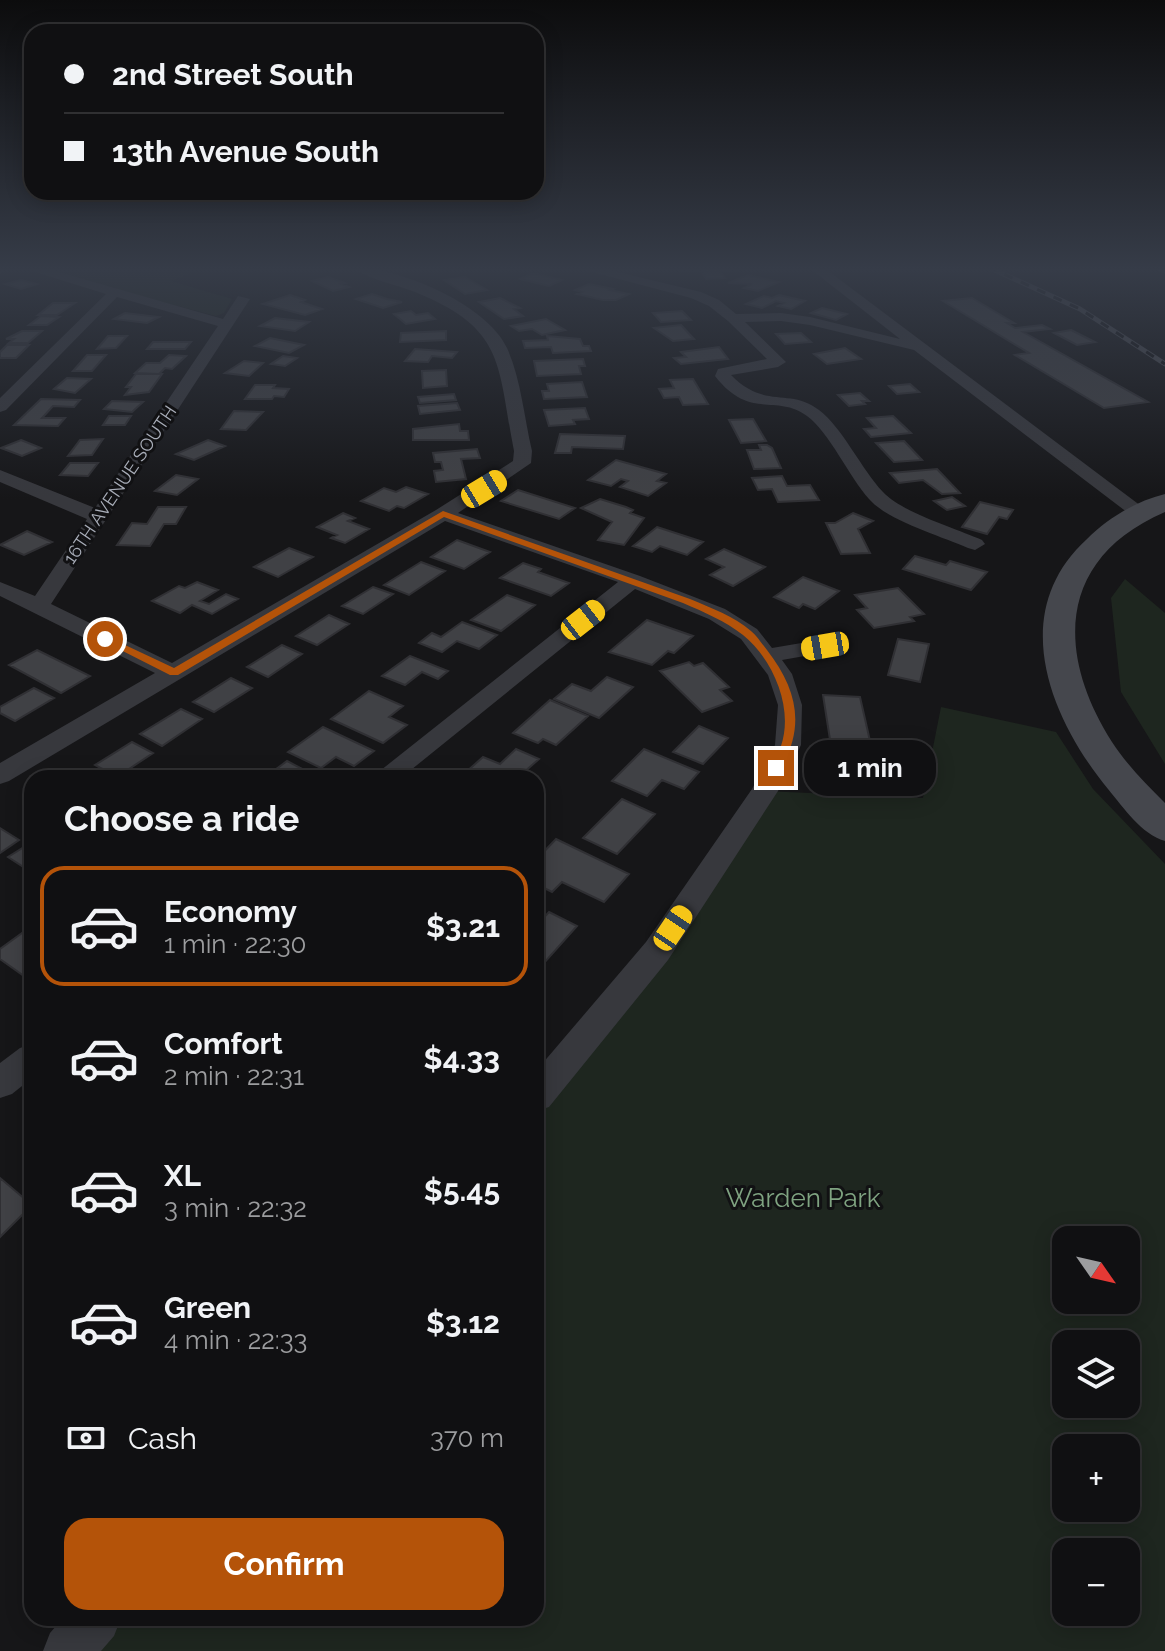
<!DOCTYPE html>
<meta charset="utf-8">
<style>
:root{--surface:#101012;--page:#19191b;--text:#f1f3f6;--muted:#9c9d9f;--line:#303032;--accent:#b45309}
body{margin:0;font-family:Raleway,sans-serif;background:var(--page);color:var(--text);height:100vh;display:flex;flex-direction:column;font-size:30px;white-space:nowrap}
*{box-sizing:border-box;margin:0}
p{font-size:26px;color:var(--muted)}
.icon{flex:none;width:44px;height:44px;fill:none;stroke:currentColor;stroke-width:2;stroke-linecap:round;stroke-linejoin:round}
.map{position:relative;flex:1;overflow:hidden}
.details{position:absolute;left:24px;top:770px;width:520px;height:856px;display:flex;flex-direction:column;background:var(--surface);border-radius:24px;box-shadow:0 4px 20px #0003,0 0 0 2px var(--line)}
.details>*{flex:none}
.banner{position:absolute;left:24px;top:24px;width:520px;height:176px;border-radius:24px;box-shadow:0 4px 20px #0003,0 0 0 2px var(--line);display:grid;align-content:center;height:176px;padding:0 40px;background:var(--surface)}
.needle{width:52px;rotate:124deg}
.buttons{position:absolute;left:1052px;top:1226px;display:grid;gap:16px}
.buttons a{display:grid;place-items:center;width:88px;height:88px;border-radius:16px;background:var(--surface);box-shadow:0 4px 20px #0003,0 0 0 2px var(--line);font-size:40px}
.end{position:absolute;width:36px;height:36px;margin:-18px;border:10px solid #b45309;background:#fff;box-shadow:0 0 0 4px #fff}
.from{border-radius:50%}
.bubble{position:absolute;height:56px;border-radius:24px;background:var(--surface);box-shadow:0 4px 20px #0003,0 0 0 2px var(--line);font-size:26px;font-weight:700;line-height:56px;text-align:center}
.car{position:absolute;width:24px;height:48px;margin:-24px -12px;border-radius:10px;box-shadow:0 0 6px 2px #0007;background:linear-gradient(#f5c518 24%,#345 0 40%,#f5c518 0 76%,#345 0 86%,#f5c518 0)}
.banner b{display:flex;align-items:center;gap:28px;height:76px;font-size:30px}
.banner b+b{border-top:2px solid var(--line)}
.banner i{width:20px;height:20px;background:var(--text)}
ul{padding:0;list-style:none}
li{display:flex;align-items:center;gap:24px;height:120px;margin:0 16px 12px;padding:0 24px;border:4px solid transparent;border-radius:24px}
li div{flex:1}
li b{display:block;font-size:30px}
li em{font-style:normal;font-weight:700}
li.current{border-color:var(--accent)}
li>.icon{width:72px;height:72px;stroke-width:1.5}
h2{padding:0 40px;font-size:36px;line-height:96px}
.pay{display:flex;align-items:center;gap:20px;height:88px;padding:0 40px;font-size:30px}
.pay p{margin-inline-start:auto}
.action{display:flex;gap:16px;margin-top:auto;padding:16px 40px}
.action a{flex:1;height:92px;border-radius:24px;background:var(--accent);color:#fff;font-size:32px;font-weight:700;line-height:92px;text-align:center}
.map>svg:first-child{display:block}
</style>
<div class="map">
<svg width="1165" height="1651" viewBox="0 0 1165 1651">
<rect width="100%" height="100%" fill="#161618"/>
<path fill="#1e261f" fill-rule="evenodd" d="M30,267H207L171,281L232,299L224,313L216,316Z
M1125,579L1165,613V764L1121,692L1111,598Z
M941,707L1056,732L1093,789L1165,864V1651H67L95,1618H536V1095L764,791L923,798ZM1066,1240H1126V1300H1066ZM1066,1344H1126V1404H1066ZM1066,1448H1126V1508H1066ZM1066,1552H1126V1612H1066Z"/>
<path fill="#404145" stroke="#303034" stroke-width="2" d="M687,267H740L741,270L721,272L725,278L706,279L701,271H679Z
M533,273L562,280L549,286L520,279Z
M748,275L779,282L758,291L744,288L752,284L728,283Z
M328,277L345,283L341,284L349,287L333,291L312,281Z
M465,277L487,290L465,294L444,280Z
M21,280L37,284L21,289L5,284Z
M589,284L613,289L610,290L629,294L616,300H603L577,294L582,292L575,290Z
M372,294L387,299L402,302L383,308L356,299Z
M290,295L305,300L301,302L322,309L305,315L263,304Z
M779,295L805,301L791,309L778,306L784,303L776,301L762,308L746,304L764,296L772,298Z
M500,298L520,308L514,309L523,316L504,319L479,302Z
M972,298L1014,323H1007L1015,328L1042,325L1050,329L1023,332L1148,402L1104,408L1015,355L1029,353L943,301Z
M53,303H75L57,315H38Z
M822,308L847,314L836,320L811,313Z
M411,311L416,315L428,313L435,319L406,324L394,314Z
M682,311L691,320L661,322L653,313Z
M125,313L159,317L147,323L114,319Z
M41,316L59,317L47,325H29Z
M275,318L309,322L295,331L260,326Z
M546,319L565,330L542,335L532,329L519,331L511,326Z
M681,325L694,339L673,341L654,328Z
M1071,330L1095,342L1077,345L1054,333Z
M22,331H42L28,343H9L14,339H6Z
M446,331V340L400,342L401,333Z
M801,333L811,342L785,344L776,334Z
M108,336H127L116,348L97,349Z
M547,336L580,339L583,346H589L591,351L553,353L551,347L525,348L523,341L548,340Z
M270,338L304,345L289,353L255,346Z
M153,342H191L185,349H147Z
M7,345H29L16,358H0V352Z
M719,347L728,359L681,364L674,358L686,357L681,352Z
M845,348L861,359L827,364L814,354Z
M415,349L457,352L452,358L432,356L428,362L405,361Z
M87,355H106L92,371H73Z
M169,355L186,356L172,369L165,368L159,374L135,373L146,363H160Z
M283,356L297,358L285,366L271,364Z
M583,359L585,366H579L581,374L537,376L534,361Z
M244,361L263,363L249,376L225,373Z
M446,370L447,386L423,388L422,371Z
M136,374H162L149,392L125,395L131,387H126Z
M67,378L91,379L75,393L54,389Z
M693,379L708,404L683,405L679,397L664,398L659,389L674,388L670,380Z
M582,382L587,397L544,399L542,391H549L547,384Z
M910,384L919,392L897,394L889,386Z
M255,385H275L273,388L289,389L284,397L274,396L272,399H245Z
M860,393L869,401H862L865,404L849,406L838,395Z
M454,394L456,400L420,403L418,397Z
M41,399L80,400L74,407L53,406L42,418H65L58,426L14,425Z
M112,401L143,402L132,412L104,409Z
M457,403L460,410L420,414L418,406Z
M585,408L589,419L573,420L575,424L549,426L544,410Z
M234,411L263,412L246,430L221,429Z
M109,416H131L125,425H103Z
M893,416L911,433L871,437L864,429L876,428L867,418Z
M753,419L766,441L741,443L729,420Z
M459,424L460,431H468L469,440H413V429Z
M560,434L625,436L623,449L572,447L571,453H555Z
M103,439L92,455L68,456L80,440Z
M21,440L41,448L22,456L1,448Z
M208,440L225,446L194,460L176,454Z
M904,441L922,460L894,462L876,443Z
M759,445H767L772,448L781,468L754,469L747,450H761Z
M477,449L480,458L461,459L466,479L436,482L434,471L443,470L441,462H435L433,453Z
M616,460L666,474L657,481L666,483L648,496L620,487L628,481L621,479L611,486L588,480Z
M70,463H98L88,476L60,475Z
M937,469L960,493L942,494L923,480L899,483L890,473Z
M176,475L198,479L177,495L155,491Z
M782,476L787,486L810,485L819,500L778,502L772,489L758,490L752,478Z
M406,487L428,494L404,508L397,506L389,511L361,501L384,488L396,492Z
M518,490L575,508L559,519L501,501Z
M952,497L965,506L947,510L934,501Z
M600,499L626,507L633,510L630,513L644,518L624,545L598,540L612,522L581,508Z
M980,502L1013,510L1007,519L999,517L987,534L962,527Z
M158,507H186L176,524H164L150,546L117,545L132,523L147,524Z
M343,513L355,518L348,521L369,529L345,543L331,538L337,535L317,527Z
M853,513L873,521L858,529L870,553L841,554L826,523H835Z
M657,527L703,542L687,555L660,546L652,552L633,546Z
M27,531L52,542L24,555L0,545Z
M457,540L490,552L464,569L431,557Z
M289,548L313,557L278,577L254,567Z
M724,549L765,567L733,586L710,575L724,567L706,559Z
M915,556L946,565L950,561L987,572L971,590L903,569Z
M421,562L445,571L409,595L384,585Z
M523,563L541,569L538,572L569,583L551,596L500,578Z
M803,577L839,591L815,609L803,604L799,608L774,597Z
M197,582L218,590L200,601L209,604L226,594L238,599L212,614L192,605L180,613L152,601L179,586L185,588Z
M373,587L393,594L363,614L342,606Z
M898,588L924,614L910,617L914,621L874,628L857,610L867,608L855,595Z
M507,595L535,605L501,631L471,620Z
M329,615L349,624L317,645L296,636Z
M647,620L693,636L674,653L668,651L652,665L609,652Z
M462,622L497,635L479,649L457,641L442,652L419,643L432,633L441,637Z
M898,639L929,644L920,682L888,675Z
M282,645L302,654L268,677L247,667Z
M37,650L90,676L61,693L9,665Z
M410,656L448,671L438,679L422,672L405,685L382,676Z
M689,662L694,666L703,663L729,687L720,690L732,701L702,712L660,671Z
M607,677L633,687L599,718L554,699L572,684L591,691Z
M231,678L252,688L214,712L193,702Z
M34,688L54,698L15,721L0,713V707Z
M369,691L403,706L389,717L407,725L383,743L331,719Z
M823,695L860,697L870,741L860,769L826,760L831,746Z
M550,700L588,716L556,745L543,739L538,743L513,733Z
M181,709L202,719L162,746L140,734Z
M699,726L728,738L703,764L673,752Z
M323,727L374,751L354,766L336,757L321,768L288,752Z
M132,742L153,753L117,777L95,765Z
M516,749L539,759L523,773L515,770L506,778H477L465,773L483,757L500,764Z
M644,749L699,772L684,789L662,780L647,796L612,781Z
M287,761L312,774L307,778H264Z
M622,799L655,814L617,854L583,838Z
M0,828L19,840L0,853Z
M556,839L629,874L604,902L562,882L552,892L536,884V860Z
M32,842V863L25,868L8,857Z
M549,912L577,926L536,972V926Z
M29,928L32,930L31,981L0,959V949Z
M0,1178L32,1205L0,1237Z"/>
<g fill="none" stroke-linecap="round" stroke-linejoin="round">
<path fill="#37383d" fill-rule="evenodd" d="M0,267H9L0,274Z
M19,267H41L223,319L238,296L250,299L51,604L172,663L436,510L513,461L514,451C497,364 506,329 415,292C395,284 369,280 352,267C398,267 487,304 507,348C521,379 524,417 532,451L531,463L458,513L640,576L725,609L757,629L772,648L825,639L833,641L837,646L833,651L782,660L792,674L802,705L801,745L778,791L668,960L549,1107L536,1111V1071L646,942L752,789L775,745L778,705L768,675L741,639L709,619L635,589L401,778H371L618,582L445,521L9,781L0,784V763L155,673L0,596V582L35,596L87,519L0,482V470L95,508L218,326L117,297L6,410L0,412V398L106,294Z
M573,267H597L701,292L719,300L736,314L781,313L810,317L900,339L808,267H823L1149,512L1139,518L1132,516L914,350L810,325L781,321L745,322L786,362L778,367L731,375C765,410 790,387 819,410C842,427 862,470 883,492C903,513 955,528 982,540L985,544L975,550L968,548C941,536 888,521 869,499C850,478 829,432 807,416C776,393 750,421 715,376L718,369L767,359L728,321L709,306L691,298Z
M32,1044V1078L12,1094L0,1098V1063L20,1048Z
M63,1618H121L114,1636L101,1651H43L50,1633Z"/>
<path fill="#45474d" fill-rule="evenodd" d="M1151,267H1165V274Z
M1165,494V512C1058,558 1055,652 1112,742C1127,765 1146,784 1165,803V841C1141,834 1124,808 1108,789C1049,717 1007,612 1087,539C1108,518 1136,501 1165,494Z"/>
<g stroke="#4a4c52" stroke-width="5">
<path id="rail" d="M988,267L1080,309L1165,364"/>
</g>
<use href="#rail" stroke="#111113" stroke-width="3" stroke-dasharray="9" stroke-linecap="butt"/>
</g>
<linearGradient id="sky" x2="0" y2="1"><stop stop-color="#0c0c0d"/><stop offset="0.54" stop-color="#363c48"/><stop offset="1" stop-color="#363c48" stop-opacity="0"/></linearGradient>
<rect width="1165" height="499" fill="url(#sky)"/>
<path fill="#b45309" d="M443,511L690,599C711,608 734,616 751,631C757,636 762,644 767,650C797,689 806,726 780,770L770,768C774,761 779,753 781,746C794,708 773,659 743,635C725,621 704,612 683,603L444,517L178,675H170L99,639L108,637L174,668Z"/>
<g text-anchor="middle" stroke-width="6" stroke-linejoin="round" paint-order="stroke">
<g font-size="18" fill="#a8adb8" stroke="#111113">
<text transform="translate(120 485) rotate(-56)" y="6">16TH AVENUE SOUTH</text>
</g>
<g font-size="26" fill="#7fa381" stroke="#111113">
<text x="803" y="1207">Warden Park</text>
</g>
</g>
</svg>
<div class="buttons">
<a><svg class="needle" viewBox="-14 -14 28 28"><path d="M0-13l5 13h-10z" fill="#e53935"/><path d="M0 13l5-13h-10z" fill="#9c9d9f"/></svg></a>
<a><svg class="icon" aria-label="layers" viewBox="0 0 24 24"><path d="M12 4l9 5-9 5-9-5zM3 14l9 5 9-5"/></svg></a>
<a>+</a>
<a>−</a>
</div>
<i class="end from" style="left:105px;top:639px"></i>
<i class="end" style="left:776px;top:768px"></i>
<div class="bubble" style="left:804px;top:740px;width:132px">1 min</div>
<i class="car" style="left:484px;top:489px;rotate:59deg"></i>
<i class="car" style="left:583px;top:620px;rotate:52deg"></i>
<i class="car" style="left:825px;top:646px;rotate:260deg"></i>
<i class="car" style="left:673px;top:928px;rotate:34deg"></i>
<div class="banner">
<b><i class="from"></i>2nd Street South</b>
<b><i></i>13th Avenue South</b>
</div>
<section class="details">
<h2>Choose a ride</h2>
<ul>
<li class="current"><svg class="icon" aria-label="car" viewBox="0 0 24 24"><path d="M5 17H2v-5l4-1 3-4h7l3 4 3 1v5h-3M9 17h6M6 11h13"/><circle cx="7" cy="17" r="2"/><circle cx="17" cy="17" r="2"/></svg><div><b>Economy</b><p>1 min · 22:30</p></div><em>$3.21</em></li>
<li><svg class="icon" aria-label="car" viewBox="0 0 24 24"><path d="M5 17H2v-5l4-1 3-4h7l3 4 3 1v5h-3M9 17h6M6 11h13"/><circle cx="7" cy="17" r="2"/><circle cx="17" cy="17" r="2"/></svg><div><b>Comfort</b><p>2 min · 22:31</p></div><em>$4.33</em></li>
<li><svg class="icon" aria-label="car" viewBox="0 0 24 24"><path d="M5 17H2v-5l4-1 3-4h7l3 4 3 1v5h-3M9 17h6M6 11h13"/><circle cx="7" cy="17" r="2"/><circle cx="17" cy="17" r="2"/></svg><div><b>XL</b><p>3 min · 22:32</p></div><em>$5.45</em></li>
<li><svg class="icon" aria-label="car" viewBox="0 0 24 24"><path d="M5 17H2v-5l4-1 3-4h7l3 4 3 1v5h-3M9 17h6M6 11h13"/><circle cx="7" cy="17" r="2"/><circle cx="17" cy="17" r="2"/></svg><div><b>Green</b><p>4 min · 22:33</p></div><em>$3.12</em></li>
</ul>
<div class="pay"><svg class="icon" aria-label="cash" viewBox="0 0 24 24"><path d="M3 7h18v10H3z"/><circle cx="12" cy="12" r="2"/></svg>Cash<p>370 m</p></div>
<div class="action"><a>Confirm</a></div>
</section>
</div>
